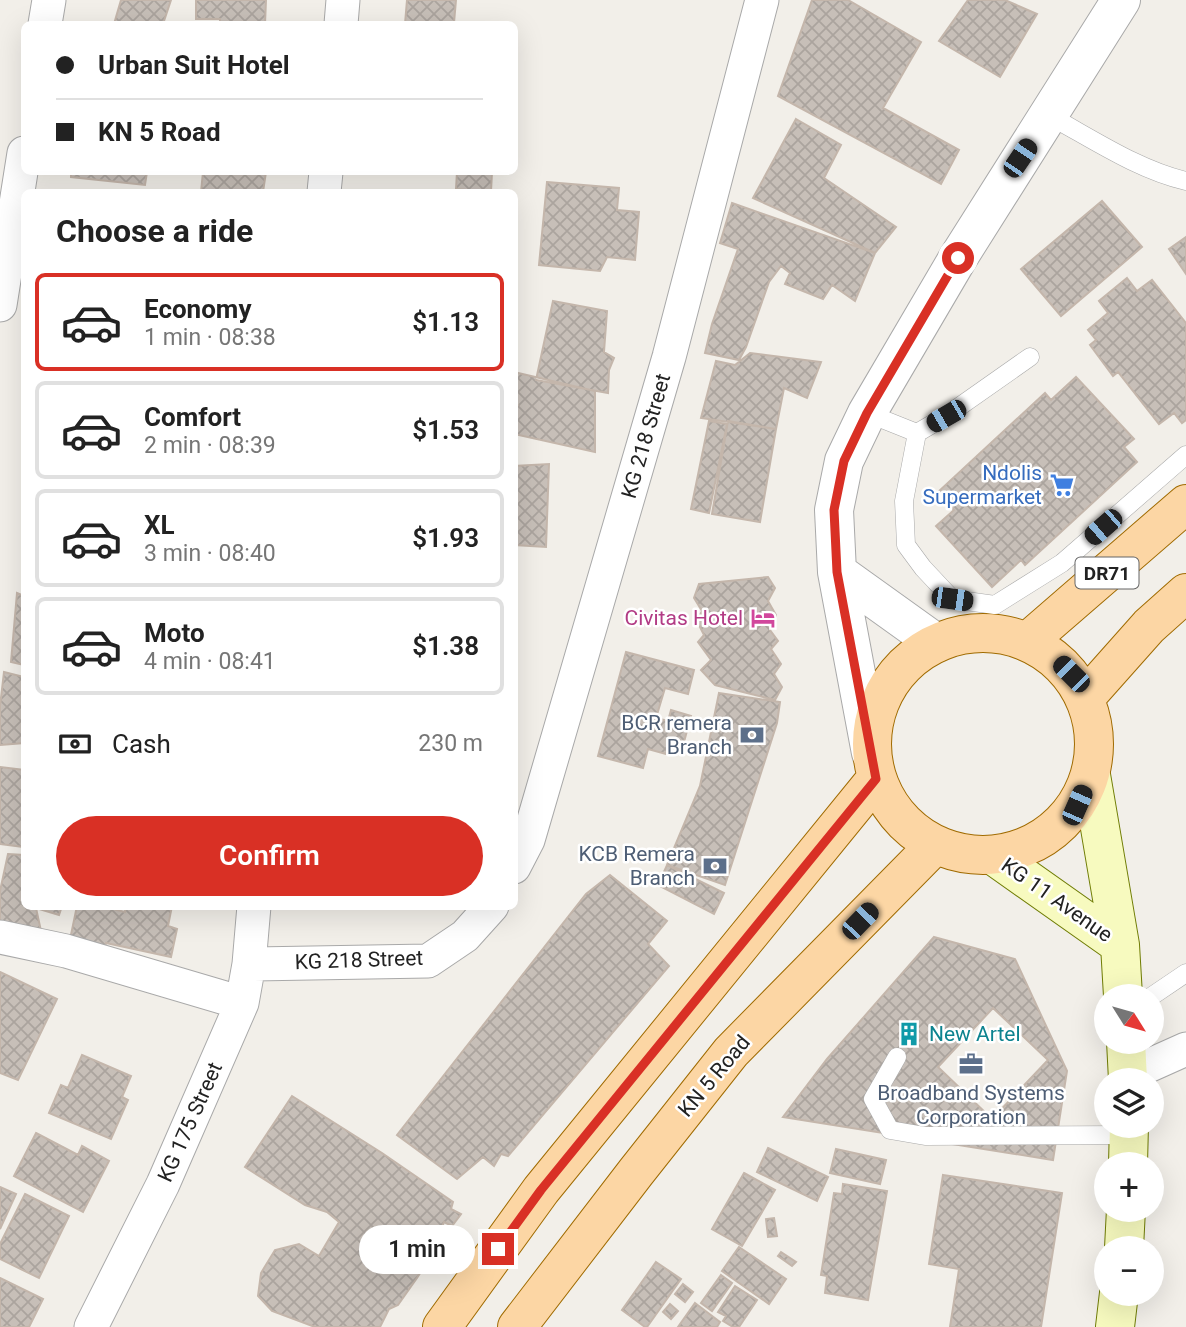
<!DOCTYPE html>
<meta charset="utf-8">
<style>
:root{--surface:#fff;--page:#f6f6f6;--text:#222;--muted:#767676;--line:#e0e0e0;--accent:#d93025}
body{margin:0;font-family:Roboto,sans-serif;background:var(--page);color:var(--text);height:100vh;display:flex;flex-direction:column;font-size:26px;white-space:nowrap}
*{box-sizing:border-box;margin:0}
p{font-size:23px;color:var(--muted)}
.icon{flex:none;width:38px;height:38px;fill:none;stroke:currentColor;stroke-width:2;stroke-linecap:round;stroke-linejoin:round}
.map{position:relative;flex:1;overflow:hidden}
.details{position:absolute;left:21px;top:189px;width:497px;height:721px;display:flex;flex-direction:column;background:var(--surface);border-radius:10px;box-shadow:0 7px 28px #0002}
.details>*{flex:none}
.top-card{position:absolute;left:21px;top:21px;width:497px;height:154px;border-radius:10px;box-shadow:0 7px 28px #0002;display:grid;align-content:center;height:154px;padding:0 35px;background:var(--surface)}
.needle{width:46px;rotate:127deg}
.buttons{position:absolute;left:1094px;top:984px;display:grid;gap:14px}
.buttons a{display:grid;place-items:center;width:70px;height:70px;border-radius:50%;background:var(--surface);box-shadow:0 7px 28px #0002;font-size:35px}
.end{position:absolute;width:32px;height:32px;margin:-16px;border:9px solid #d93025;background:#fff;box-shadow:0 0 0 4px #fff}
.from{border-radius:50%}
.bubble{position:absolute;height:49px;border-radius:24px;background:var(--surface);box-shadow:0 7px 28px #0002;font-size:23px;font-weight:600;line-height:49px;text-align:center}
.car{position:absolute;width:21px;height:42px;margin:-21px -10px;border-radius:9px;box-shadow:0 0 5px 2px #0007;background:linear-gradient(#222 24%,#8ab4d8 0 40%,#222 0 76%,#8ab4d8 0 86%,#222 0)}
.top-card b{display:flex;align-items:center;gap:24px;height:66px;font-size:26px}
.top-card b+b{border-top:2px solid var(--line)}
.top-card i{width:18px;height:18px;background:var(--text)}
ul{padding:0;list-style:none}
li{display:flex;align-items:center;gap:21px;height:98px;margin:0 14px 10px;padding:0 21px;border:4px solid var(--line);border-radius:10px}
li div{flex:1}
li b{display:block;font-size:26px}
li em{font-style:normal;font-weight:600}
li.current{border-color:var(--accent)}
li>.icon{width:63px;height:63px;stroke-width:1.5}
h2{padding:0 35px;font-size:32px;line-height:84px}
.pay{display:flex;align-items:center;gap:18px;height:77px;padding:0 35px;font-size:26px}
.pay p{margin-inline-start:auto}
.button{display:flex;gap:14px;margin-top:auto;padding:14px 35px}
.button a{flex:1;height:80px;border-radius:42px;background:var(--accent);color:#fff;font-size:28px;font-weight:600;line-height:80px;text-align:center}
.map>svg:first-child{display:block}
</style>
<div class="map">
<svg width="1186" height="1327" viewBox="0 0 1186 1327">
<defs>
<pattern id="building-cross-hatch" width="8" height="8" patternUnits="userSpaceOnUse" patternTransform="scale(1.75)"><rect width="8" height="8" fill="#c7bfb8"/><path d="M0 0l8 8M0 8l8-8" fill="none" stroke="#aba49e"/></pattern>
</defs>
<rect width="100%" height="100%" fill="#f2efe9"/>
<path fill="url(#building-cross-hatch)" stroke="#c4b6ab" stroke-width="2" fill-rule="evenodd" d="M121,0H171L163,24H114Z
M196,0H266L265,24H220V19H196Z
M407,0H456L454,23L468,24H405Z
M812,0H848L921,42L883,108L959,150L941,184L778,96Z
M968,0H1005L1037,14L1000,77L939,41Z
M796,119L841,145L824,178L896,227L875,253L753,198Z
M71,172H147L145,185L71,177Z
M203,172H266L263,192H201Z
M457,172H492L491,192L456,189Z
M547,182L619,188L617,210L639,212L635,260L607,257L600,271L539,265Z
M1102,201L1142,247L1061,316L1021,269Z
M732,203L875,253L855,301L832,285L823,299L785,284L790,273L781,266L769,282L746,347L739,360L705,353L712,324L738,249L720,243Z
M1186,237V274L1169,249Z
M1127,278L1137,291L1152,280L1186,323V420L1182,423L1174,413L1159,424L1118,372L1113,376L1090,345L1096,340L1088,330L1108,313L1099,301Z
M553,301L607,311L604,352L614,358L609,370L608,393L536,380Z
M750,353L821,362L807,398L784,388L776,429L701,418L716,361L735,365Z
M514,372L595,391V452L514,434V412L518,405L514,403Z
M1076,377L1134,439L1124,447L1137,462L1025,565L1021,560L992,587L936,526L954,510L938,492L1045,393L1051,400Z
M709,421L727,424L709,513L691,509Z
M728,421L776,429L760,522L712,514Z
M549,464L546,547L514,545V466Z
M768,577L775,588L768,601L776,615L770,630L778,641L771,649L781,664L774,674L782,687L775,700L715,685L701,670L711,660L698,642L704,635L697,621L702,611L694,598L699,584Z
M17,593L24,596V665L11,662Z
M626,652L694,670L688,694L665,688L656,718L668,721L671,710L691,716L684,742L670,738L666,754L648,749L643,768L598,756Z
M4,672L24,677V743L0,745V706Z
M719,693L780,702L777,723L725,885L667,865L700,786Z
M0,767L24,770V847L0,844Z
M8,854L24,855V906H62L59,915L36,908L41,931L0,922V891Z
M667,865L724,893L714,914L658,885Z
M610,875L667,921L648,944L669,966L508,1156L501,1154L494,1166L483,1157L457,1179L397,1135L586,894Z
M77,906H101L125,912L126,906H172L168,926L177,929L171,957L106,943L103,956L68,949Z
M934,937L1015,959L1067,1071L1053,1160L783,1117L827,1059ZM993,1008L1048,1060L992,1119L938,1067Z
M0,972L57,999L18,1080L0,1073Z
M82,1055L131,1076L122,1097L128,1100L111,1139L49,1113L61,1085L68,1088Z
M292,1096L382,1153L453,1202L451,1209L461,1214L452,1226L444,1222L429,1259L417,1278L398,1305L389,1309L380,1327H315L272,1311L258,1296L261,1273L275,1250L299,1244L319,1256L339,1222L327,1212L305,1205L245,1167Z
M36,1133L78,1155L82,1146L109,1161L83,1212L14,1176Z
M768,1148L828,1177L817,1201L757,1172Z
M836,1149L886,1160L880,1184L830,1173Z
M744,1173L775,1190L742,1246L712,1229Z
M943,1175L1062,1193L1041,1327H950L959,1269L929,1264Z
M843,1184L887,1191L868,1300L825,1293L827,1276L821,1275L834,1193L842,1194Z
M0,1187L16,1194L0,1229Z
M25,1194L69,1216L39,1278L0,1259V1244Z
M774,1218L777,1236L768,1237L766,1219Z
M739,1247L786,1279L769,1304L722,1271Z
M781,1252L796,1262L792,1266L778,1256Z
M656,1262L681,1279L647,1327H645L622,1310Z
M721,1275L732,1283L712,1311L701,1303Z
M0,1278L43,1299L29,1327H0Z
M683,1284L693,1292L685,1302L675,1294Z
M735,1286L757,1300L739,1327H733L723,1321L726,1316L718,1312Z
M695,1303L720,1322L717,1327H678Z
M670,1304L678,1311L671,1319L663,1312Z"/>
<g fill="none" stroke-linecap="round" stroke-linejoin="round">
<g stroke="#a9a9a9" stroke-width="19">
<path id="service" d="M1048,115C1091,138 1138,170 1186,181
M867,413L917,433L946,416L1030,357
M917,433L904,501L906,545L923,568L952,599L995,605L1062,563L1186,455
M1152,996L1186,973
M897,1057L873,1099L890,1130L925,1136L1129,1135"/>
</g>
<g stroke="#a9a9a9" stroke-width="35">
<path id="minor" d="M45,24L49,0
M341,24L343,0
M324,192L326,172
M0,305L24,153
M514,867L528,840L669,357L762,0
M0,937L66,951L242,1003
M249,964L428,961L465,936L492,906
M1128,1075L1186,1049
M91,1327L163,1184L242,1003L249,964L254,906"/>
</g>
<g stroke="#a9a9a9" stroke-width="40">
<path id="tertiary" d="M837,572L936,643
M871,753L837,572L834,510L844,461L867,413L958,258L1121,0"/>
</g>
<g stroke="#707d05" stroke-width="40">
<path id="secondary" d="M1091,775L1120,945L1123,996
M994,856L1120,945
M1126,1041L1128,1080
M1128,1164L1129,1125
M1124,1248L1126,1209
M1115,1327L1119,1293"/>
</g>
<g stroke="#a06b00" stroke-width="40">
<path id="primary" d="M872 744a111 111 0 1 1 222 0a111 111 0 1 1-222 0Z
M1028,641L1186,504
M1085,698L1149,626L1186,593
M442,1327L541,1190L876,779
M517,1327L636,1172L731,1052L934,846"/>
</g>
<use href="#service" stroke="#fff" stroke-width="18"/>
<use href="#minor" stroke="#fff" stroke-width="33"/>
<use href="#tertiary" stroke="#fff" stroke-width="38"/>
<use href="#secondary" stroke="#f7fabf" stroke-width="38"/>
<use href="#primary" stroke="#fcd6a4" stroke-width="38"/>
</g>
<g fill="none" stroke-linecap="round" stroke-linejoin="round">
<path stroke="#d93025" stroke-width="9" d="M498,1249L541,1190L876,779L837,572L834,510L844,461L867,413L958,258"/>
</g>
<defs>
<g id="supermarket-bare" transform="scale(1.89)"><path d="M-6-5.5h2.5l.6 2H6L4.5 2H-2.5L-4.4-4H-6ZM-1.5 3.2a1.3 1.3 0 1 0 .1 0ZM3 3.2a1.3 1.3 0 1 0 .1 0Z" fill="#3f7fe0" stroke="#fff" stroke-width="2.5" paint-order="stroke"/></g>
<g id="hotel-bare" transform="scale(1.89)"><path d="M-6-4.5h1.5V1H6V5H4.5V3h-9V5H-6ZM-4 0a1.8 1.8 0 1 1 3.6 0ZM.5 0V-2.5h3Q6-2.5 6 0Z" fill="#d1479c" stroke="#fff" stroke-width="2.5" paint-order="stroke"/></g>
<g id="bank-bare" transform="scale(1.89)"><path d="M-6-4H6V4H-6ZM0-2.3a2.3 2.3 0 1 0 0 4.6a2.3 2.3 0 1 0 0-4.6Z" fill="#5c6f8a" stroke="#fff" stroke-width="2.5" paint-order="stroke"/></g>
<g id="building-bare" transform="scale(1.89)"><path d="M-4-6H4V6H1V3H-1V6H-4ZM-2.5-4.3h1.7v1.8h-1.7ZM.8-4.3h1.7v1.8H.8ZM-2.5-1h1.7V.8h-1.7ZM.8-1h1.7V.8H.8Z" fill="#0f9aa8" stroke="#fff" stroke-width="2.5" paint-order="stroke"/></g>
<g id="office-bare" transform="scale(1.89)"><path d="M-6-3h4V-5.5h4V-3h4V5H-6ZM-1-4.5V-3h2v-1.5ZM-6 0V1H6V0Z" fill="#5c6f8a" stroke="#fff" stroke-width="2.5" paint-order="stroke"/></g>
</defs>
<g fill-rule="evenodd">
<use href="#supermarket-bare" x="1062" y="485"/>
<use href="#hotel-bare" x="763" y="618"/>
<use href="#bank-bare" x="752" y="735"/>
<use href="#bank-bare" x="715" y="866"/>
<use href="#building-bare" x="909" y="1034"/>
<use href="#office-bare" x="971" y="1064"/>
</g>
<g text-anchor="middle" stroke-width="5" stroke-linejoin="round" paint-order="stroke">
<rect fill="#fff" stroke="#646464" stroke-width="2" x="1075.5" y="557.5" width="63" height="31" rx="5"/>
<g font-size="19" font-weight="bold" fill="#222">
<text x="1107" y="580">DR71</text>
</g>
<g font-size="21" fill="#222" stroke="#fff">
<text transform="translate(646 436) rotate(-74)" y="7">KG 218 Street</text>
<text transform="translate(1057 900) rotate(35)" y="7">KG 11 Avenue</text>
<text transform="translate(359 960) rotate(-2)" y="7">KG 218 Street</text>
<text transform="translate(714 1076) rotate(-50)" y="7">KN 5 Road</text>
<text transform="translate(190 1122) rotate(-66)" y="7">KG 175 Street</text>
</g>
<g font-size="21" fill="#366cbe" stroke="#fff" text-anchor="end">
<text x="1042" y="480">Ndolis<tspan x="1042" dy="24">Supermarket</tspan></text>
</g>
<g font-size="21" fill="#b23c85" stroke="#fff" text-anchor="end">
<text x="743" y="625">Civitas Hotel</text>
</g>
<g font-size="21" fill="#4e5e75" stroke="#fff" text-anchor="end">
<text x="732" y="730">BCR remera<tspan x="732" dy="24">Branch</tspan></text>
<text x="695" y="861">KCB Remera<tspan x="695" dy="24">Branch</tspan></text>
<text x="971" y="1100" text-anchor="middle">Broadband Systems<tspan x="971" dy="24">Corporation</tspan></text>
</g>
<g font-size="21" fill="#0d838f" stroke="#fff" text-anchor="start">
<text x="929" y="1041">New Artel</text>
</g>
</g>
</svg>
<div class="buttons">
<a><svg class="needle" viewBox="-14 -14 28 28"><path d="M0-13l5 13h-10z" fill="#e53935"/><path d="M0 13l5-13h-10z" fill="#767676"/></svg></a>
<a><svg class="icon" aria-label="layers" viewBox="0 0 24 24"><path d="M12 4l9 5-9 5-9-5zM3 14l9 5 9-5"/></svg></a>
<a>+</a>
<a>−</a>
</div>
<i class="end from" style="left:958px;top:258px"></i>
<i class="end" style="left:498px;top:1249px"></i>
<div class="bubble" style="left:359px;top:1225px;width:116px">1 min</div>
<i class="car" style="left:1020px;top:158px;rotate:34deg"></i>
<i class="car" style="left:946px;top:416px;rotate:240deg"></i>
<i class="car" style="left:1103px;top:527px;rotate:229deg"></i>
<i class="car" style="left:952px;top:599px;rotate:98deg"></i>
<i class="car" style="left:1071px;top:674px;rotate:315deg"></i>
<i class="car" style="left:1077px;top:805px;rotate:24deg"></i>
<i class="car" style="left:860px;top:921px;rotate:44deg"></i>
<div class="top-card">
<b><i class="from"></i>Urban Suit Hotel</b>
<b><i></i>KN 5 Road</b>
</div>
<section class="details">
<h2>Choose a ride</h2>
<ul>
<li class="current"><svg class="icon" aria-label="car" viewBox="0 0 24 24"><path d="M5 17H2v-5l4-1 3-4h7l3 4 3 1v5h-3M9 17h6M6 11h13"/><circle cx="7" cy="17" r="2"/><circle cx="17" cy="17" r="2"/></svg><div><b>Economy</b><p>1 min · 08:38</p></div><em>$1.13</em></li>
<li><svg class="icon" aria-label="car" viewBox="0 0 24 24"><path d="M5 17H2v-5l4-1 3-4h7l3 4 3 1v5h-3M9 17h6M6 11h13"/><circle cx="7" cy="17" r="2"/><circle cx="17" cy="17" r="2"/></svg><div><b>Comfort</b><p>2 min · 08:39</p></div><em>$1.53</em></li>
<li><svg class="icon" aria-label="car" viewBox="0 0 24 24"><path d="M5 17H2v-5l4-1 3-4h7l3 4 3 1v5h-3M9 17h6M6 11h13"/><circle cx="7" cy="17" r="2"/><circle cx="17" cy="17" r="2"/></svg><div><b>XL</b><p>3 min · 08:40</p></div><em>$1.93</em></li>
<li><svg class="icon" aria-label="car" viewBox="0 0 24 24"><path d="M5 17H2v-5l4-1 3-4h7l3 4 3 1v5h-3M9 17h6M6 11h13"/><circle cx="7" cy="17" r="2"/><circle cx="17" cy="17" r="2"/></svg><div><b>Moto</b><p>4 min · 08:41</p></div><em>$1.38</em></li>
</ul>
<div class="pay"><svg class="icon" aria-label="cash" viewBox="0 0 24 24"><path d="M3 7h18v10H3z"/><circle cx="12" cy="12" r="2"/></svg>Cash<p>230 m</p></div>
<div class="button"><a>Confirm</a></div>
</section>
</div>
